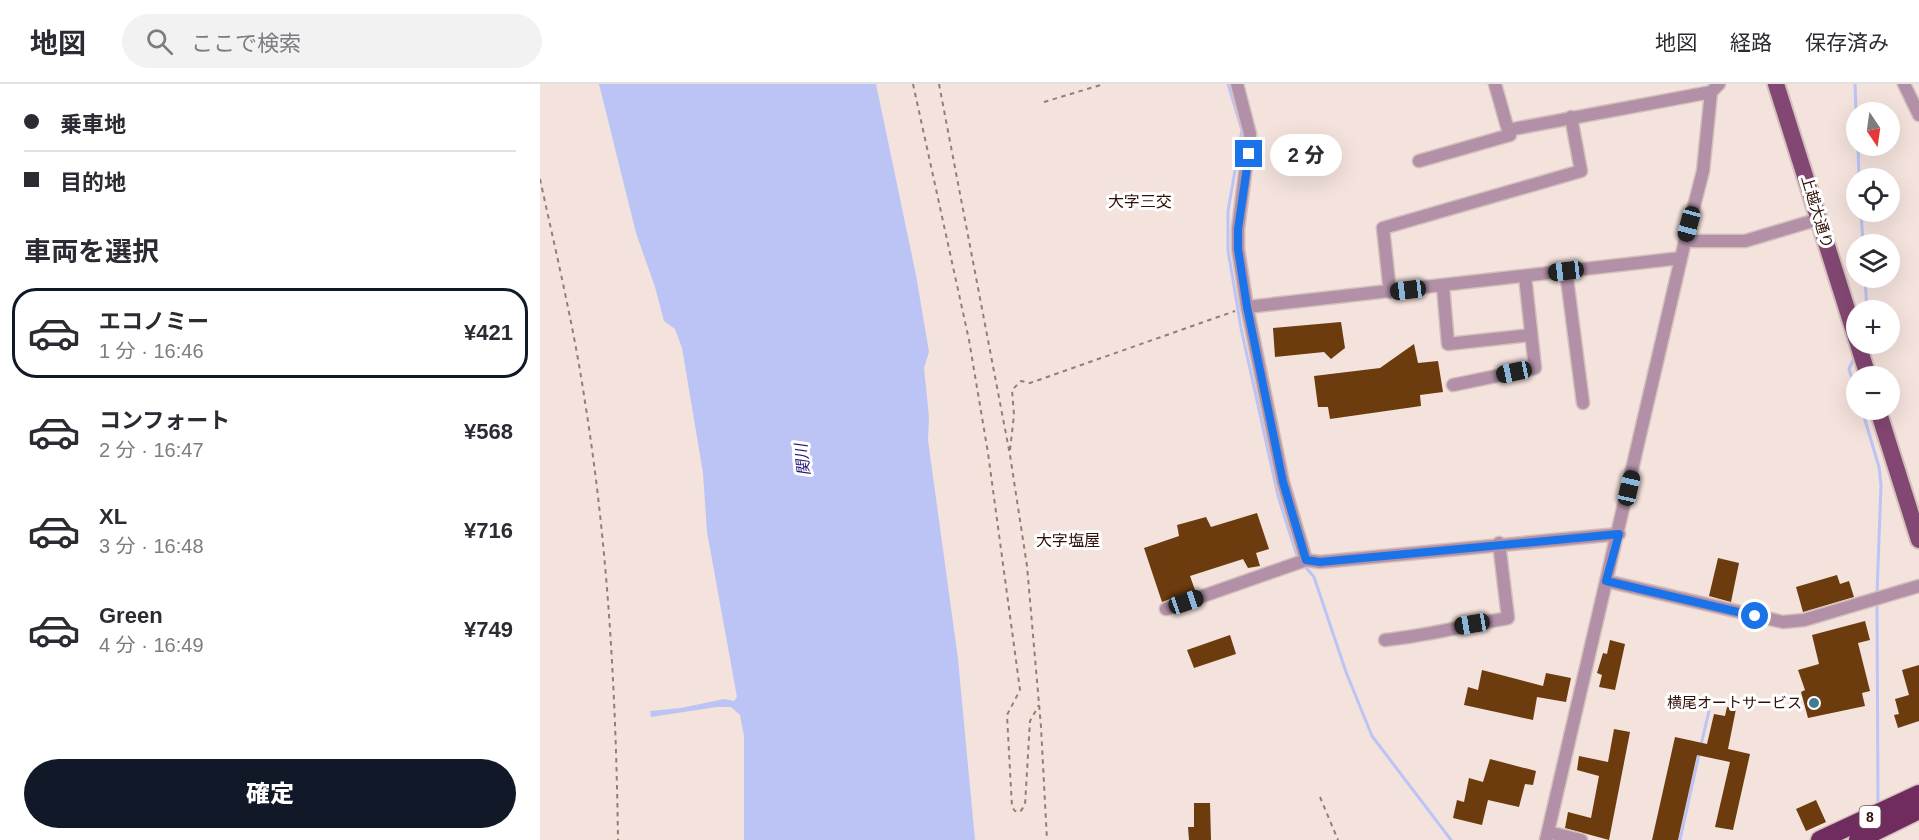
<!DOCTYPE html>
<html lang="ja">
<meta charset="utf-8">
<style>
:root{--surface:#fff;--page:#f2f2f3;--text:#2b2b33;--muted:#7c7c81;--line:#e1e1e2;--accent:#111827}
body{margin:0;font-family:Arial,"Noto Sans JP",sans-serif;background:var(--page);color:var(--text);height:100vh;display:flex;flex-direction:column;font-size:22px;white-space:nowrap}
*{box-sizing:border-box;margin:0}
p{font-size:20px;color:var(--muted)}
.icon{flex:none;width:33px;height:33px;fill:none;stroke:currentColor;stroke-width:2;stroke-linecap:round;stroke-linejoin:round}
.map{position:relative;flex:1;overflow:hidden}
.details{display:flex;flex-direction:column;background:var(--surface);width:540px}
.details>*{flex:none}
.guide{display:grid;align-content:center;height:132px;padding:0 24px;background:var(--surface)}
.needle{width:39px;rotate:167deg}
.buttons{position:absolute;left:1306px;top:18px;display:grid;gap:12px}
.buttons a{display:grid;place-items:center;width:54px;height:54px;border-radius:50%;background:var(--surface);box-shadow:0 6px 24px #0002;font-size:30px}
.end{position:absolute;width:27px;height:27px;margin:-14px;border:8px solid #1a73e8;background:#fff;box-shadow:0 0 0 3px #fff}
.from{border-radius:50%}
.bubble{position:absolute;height:42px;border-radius:21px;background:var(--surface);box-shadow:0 6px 24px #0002;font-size:20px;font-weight:800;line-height:42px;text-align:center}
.car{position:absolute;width:18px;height:36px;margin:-18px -9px;border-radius:8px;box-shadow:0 0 4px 2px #0007;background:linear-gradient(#222 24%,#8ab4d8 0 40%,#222 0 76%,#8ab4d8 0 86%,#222 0)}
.guide b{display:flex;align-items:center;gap:21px;height:57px;font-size:22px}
.guide b+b{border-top:2px solid var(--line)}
.guide i{width:15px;height:15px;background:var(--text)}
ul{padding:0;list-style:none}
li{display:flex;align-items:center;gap:18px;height:90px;margin:0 12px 9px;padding:0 12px;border:3px solid transparent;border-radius:24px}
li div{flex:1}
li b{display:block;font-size:22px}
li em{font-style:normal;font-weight:800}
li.active{border-color:var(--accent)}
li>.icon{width:54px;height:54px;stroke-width:1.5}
h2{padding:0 24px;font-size:27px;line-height:72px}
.primary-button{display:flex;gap:12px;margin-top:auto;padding:12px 24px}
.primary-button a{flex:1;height:69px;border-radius:36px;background:var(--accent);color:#fff;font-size:24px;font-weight:800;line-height:69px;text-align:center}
header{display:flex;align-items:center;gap:36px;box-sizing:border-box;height:84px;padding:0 30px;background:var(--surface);border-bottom:2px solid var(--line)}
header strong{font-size:28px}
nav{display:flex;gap:33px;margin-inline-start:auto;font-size:21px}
.search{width:420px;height:54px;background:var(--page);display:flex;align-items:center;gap:15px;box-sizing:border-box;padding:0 21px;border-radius:33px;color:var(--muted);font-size:22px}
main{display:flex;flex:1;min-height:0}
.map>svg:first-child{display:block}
</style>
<header>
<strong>地図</strong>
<div class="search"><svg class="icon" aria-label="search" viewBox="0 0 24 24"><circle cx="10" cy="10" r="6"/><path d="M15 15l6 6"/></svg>ここで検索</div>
<nav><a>地図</a><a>経路</a><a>保存済み</a></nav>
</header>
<main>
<section class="details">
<div class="guide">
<b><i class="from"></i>乗車地</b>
<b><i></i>目的地</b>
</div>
<h2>車両を選択</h2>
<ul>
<li class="active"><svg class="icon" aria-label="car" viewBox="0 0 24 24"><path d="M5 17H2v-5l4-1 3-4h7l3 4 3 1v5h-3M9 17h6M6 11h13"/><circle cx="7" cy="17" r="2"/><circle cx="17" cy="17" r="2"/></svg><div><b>エコノミー</b><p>1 分 · 16:46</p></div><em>¥421</em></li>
<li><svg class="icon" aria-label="car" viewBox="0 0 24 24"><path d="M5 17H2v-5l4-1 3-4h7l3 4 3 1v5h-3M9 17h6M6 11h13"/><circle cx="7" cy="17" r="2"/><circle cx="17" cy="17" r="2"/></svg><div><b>コンフォート</b><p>2 分 · 16:47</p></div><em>¥568</em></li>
<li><svg class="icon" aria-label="car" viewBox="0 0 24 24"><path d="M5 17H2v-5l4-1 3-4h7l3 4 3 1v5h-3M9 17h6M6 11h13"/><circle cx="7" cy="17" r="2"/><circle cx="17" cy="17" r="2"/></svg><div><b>XL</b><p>3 分 · 16:48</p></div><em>¥716</em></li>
<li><svg class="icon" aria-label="car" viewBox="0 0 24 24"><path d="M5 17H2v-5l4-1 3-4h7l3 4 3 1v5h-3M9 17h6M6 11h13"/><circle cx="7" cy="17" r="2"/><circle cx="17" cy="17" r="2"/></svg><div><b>Green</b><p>4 分 · 16:49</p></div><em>¥749</em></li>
</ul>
<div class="primary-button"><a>確定</a></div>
</section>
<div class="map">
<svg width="1379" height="756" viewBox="0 0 1379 756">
<rect width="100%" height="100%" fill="#f4e2dc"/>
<path fill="#bcc4f6" d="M59,0H336L376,191L389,268L384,284L389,333L388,356L418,575L435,756H204V652L200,631L191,623H177L111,633L110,627L141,624L184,615L194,617L197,613L167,448L163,389L142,264L135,245L124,237L115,203L96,149Z"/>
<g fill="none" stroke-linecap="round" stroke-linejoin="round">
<path stroke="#bcc4f6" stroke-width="3" d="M688,0L702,46L688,127V166L701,244L738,412L758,475
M1315,0L1317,51
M1318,62L1319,94
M1321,128L1323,160
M1325,194L1327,226
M1315,272L1309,285L1317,311
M1322,326L1339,383L1341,401L1337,510
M763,480L774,493L806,588L832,652L911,756
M1337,520L1338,719
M1161,661L1169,627
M1140,756L1159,670"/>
</g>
<path fill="#6c3b0e" d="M801,238L805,264L791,275L784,268L735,273L733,244Z
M874,260L878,279L898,277L903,308L880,311L881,322L790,335L788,323H778L774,292L840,284Z
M717,429L729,465L716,469L720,482L708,484L703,475L650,492L655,506L622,518L604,464L639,452L637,441L666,433L671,443Z
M1178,474L1199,479L1191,518L1169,512Z
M1297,491L1300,500L1309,497L1314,513L1263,528L1256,503Z
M1325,537L1330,556L1318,559L1330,607L1322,609L1325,622L1268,634L1261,608L1265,606L1258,586L1279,580L1272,551Z
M690,551L696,570L654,584L647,566Z
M1070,556L1085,560L1075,606L1059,603L1062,591L1057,589L1063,569L1067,570Z
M1379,581V637L1358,644L1354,631L1359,630L1355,615L1369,611L1362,586Z
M942,586L1003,602L1006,589L1031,594L1026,618L997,613L993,636L924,621L928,603L938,606Z
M1187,623L1196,625L1188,665L1210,670L1193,746L1175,743L1190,678L1157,671L1138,756H1112L1135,653L1167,660L1174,630L1185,632Z
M1074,645L1090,648L1069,756L1025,744L1028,728L1051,734L1059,692L1037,686L1039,672L1068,678Z
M950,675L996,687L993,701L985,700L979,723L948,716L942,741L913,734L917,716L924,718L929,694L943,698Z
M1276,716L1286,738L1266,747L1256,725Z
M654,719H670L671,756H649L648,743H654Z"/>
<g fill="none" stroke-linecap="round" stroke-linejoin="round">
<g stroke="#d4c0ba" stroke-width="15">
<path id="minor" d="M697,0L710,50L698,145V165L707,223L743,398L766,476
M955,0L968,46L1171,8
M1364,0L1379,31
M879,77L970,51L968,46
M1145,157H1205L1279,135
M1026,187L1043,319
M903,202L908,260L991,251
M850,208L843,144L1041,87L1031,33
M707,223L1141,174
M913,301L995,284L985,192
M1066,497L1243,538L1264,536L1379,502
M626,525L766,476L780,478L1079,450
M845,556C887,552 928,541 968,534L959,459
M1008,748L1041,756
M1006,756L1145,157L1163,87L1171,8L1179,0"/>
</g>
<g stroke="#d4c0ba" stroke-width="20">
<path id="major" d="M1236,0L1317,257
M1318,260L1328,292
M1338,326L1379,456"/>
</g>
<g stroke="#d4c0ba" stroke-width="21">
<path id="highway" d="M1280,756L1379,710
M1318,756L1379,726"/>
</g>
<path stroke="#957d75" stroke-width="2" stroke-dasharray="4.5 4.5" stroke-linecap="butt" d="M373,0L429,256L448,369L480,606L467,631L472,723L475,727L480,728L485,721L490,637L499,621
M399,0L470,371L487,482L501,643L507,756
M504,18L564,0
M0,95C16,169 34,243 45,318C68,462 76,610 78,756
M470,366L474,331L472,306L481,297L490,299L695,227
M780,713L798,756"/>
<use href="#minor" stroke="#b290a8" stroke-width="12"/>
<use href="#major" stroke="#824772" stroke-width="16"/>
<use href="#highway" stroke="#702b5f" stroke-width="18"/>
</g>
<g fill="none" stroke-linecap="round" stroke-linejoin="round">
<path stroke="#1a73e8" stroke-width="8" d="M709,70L698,145V165L707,223L743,398L766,476L780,478L1079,450L1066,497L1215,532"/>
</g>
<circle fill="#3c7e90" stroke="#fff" stroke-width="2" cx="1274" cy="619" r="6"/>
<g text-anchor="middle" stroke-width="6" stroke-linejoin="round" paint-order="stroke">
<rect fill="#fff" stroke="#6d5751" stroke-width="1.5" x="1319.5" y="722" width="21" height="22" rx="4.5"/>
<g font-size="14" font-weight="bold" fill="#2f0f06">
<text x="1330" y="738">8</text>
</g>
<g font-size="15" fill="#2f0f06" stroke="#fff">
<text transform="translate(1277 128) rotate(73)" y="5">上越大通り</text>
</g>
<g font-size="15" fill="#2f0f06" stroke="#fff" text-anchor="end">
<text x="1262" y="624">横尾オートサービス</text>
</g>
<g font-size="16" fill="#2f0f06" stroke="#fff">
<text x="600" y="123">大字三交</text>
<text x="528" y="462">大字塩屋</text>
</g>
<g font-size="16" font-style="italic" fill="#231975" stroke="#fff">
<text transform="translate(262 376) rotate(-96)" y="6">関川</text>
</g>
</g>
</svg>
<div class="buttons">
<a><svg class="needle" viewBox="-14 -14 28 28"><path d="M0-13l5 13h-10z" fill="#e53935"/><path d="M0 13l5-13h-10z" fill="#7c7c81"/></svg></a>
<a><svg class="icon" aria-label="locate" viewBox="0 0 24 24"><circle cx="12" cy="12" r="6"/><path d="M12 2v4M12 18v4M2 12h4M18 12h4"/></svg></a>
<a><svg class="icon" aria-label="layers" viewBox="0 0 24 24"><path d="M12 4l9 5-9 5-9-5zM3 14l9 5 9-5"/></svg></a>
<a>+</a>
<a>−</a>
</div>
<i class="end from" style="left:1215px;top:532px"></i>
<i class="end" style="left:709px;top:70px"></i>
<div class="bubble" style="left:730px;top:50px;width:72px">2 分</div>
<i class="car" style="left:1149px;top:140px;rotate:195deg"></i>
<i class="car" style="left:1026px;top:187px;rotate:263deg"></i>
<i class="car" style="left:868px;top:206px;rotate:263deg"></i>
<i class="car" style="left:974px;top:288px;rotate:258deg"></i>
<i class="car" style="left:1089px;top:404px;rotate:13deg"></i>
<i class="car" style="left:646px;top:518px;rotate:71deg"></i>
<i class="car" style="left:932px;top:540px;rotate:260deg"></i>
</div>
</main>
